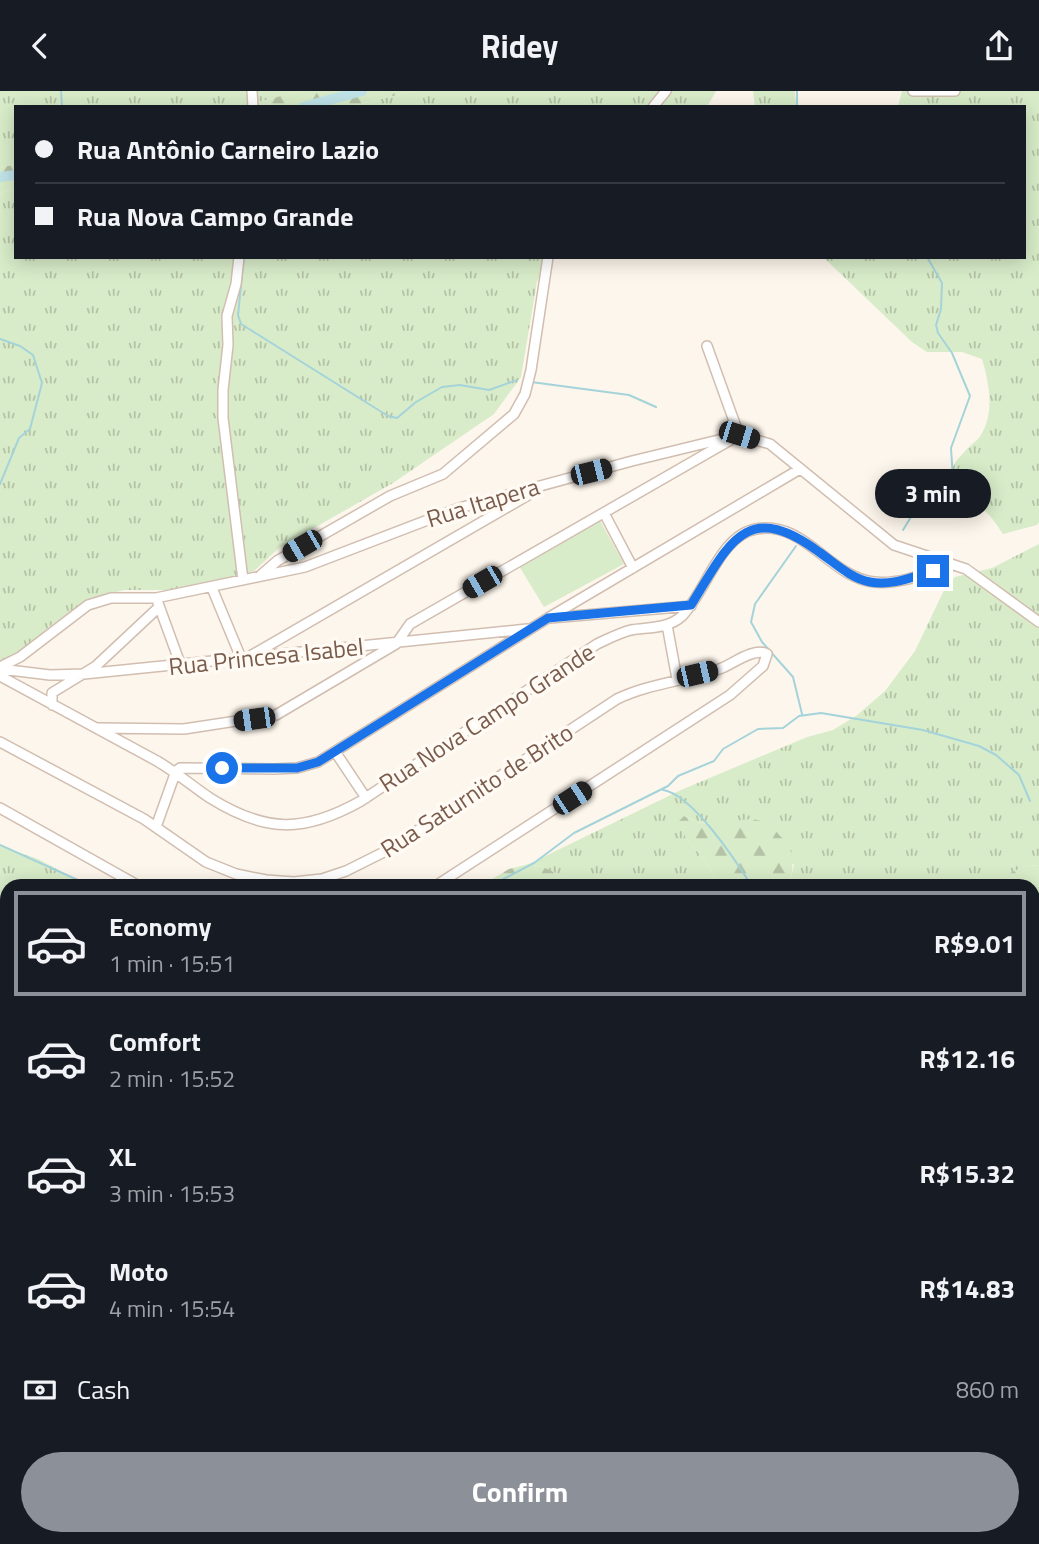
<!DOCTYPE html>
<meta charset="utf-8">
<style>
:root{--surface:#171b24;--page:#20242c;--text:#f1f3f6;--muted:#9ea1a6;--line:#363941;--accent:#8c9099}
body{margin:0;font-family:"Titillium Web",sans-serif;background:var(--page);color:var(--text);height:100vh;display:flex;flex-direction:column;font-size:26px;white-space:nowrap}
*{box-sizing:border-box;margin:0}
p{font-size:23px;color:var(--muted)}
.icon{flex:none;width:38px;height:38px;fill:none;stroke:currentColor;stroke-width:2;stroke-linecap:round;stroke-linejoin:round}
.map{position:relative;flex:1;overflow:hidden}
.panel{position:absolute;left:0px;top:788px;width:1040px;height:667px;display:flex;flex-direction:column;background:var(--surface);border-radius:21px 21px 0 0;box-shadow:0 4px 18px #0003}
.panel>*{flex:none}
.hud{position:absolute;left:14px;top:14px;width:1012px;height:154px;border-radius:0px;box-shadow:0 4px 18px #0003;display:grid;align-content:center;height:154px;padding:0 21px;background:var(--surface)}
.end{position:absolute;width:32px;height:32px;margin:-16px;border:9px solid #1a73e8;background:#fff;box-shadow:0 0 0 4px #fff}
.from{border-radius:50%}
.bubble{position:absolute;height:49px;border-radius:24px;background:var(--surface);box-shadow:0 4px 18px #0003;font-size:23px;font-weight:700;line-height:49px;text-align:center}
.car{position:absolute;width:21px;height:42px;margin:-21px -10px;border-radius:9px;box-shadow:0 0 5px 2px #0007;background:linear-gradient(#222 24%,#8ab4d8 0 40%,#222 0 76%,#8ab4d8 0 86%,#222 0)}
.hud b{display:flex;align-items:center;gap:24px;height:66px;font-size:26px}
.hud b+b{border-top:2px solid var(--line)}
.hud i{width:18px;height:18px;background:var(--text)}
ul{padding:12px 0 0;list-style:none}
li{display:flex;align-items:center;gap:21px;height:105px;margin:0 14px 10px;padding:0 7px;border:4px solid transparent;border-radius:0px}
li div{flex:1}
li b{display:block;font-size:26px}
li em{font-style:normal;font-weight:700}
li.on{border-color:var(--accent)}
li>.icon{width:63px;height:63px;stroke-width:1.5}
.pay{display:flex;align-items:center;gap:18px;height:77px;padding:0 21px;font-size:26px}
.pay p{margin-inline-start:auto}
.button{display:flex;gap:14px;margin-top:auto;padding:14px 21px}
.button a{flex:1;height:80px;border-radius:42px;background:var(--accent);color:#fff;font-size:28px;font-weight:700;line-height:80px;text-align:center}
header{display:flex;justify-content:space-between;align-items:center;height:91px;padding:0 21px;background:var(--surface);font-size:32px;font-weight:700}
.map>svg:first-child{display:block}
</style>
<header><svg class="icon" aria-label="back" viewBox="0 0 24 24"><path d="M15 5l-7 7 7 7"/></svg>Ridey<svg class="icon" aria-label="share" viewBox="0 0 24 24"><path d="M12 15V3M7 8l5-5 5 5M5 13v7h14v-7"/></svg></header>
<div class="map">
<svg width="1039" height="1453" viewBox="0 0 1039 1453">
<defs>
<pattern id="grass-tufts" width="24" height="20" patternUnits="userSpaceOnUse" patternTransform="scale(1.75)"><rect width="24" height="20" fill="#d8ecc9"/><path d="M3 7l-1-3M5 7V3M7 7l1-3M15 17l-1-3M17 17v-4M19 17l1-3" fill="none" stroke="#b4c2a5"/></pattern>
<pattern id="forest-firs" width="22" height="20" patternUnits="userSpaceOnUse" patternTransform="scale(1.75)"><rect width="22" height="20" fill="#d8ecc9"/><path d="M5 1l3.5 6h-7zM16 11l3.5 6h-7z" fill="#b4c2a5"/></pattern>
</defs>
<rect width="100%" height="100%" fill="#fdf6ec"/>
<path fill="url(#grass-tufts)" d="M0,0H300L239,16H16V73L0,77Z
M413,0H716L707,16H349Z
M753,0H795L796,16H755Z
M902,0H1039V431L1037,434L1003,443C991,425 984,415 963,407C948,381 947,378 969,356C973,352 978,349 981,344C995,320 989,293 982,268L962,261H927L912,251L823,166H1024V16H898Z
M16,98V166H547L537,191L521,286L494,323L393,392L279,457L254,480L228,487L167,499H124L89,508L50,535L23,559L0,570V102Z
M1039,453V775L1030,774L1005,784L1001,794H909L892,790L789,794L794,774L750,729C726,733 706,737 684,725L686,748L704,768L719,794H567L564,786L543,776L529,773L681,699L807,646L833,639L856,625L885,600L915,560L946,495L955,486L992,477Z
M0,755L38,768L87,794H7V1447H146L141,1451L142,1453H0Z
M1032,1118H1039V1301L1032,1300Z
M364,1447H431V1453H367Z
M734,1447H958V1453H736Z"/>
<path fill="url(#forest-firs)" d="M300,0H413L349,16H239Z
M16,73V98L0,102V77Z
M684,725C718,744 738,721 764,731C770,733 776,740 780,745C796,759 794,775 789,794H719L704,768L686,748L679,730Z
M529,773L543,776L564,786L567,794H482L509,778Z
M1030,774L1039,775V1118H1032V794H1001L1005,784Z
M1032,1300L1039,1301V1366L1033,1369Z"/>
<path fill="#d8ecc9" d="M599,428L624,473L544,516L519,475Z"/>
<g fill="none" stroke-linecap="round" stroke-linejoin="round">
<path stroke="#a5d3da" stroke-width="2" d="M61,0L62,16
M797,0V16
M244,166L238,224L241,233L388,325L397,327L416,311L442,296L460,294L489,299L517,289
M0,248L20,255L33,264L42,292L30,338L19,347L0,393
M531,291L629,304L656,316
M903,439L914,421L951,396L953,388L951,357L970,305L952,262L938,242L936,234L941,218L942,192L927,166
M796,455L755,513L751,531L762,551L793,586L802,623
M663,699C692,703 736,770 751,794
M0,754L89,794
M492,794L534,772L574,742L668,695L678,685L714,670L723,658L758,638L783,637L799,625L821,622L923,639L979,655L996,664L1019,684L1030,710
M1032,1156L1039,1134
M1032,1251L1039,1252
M612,1453L613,1447"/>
<path stroke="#bfe3e8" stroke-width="10" d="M303,16L362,0
M0,86L16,84"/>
<g stroke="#d1beb0" stroke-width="12">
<path id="minor" d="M252,0L253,16
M913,0H955
M653,16L666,0
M239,166L236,193L227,225L228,254L223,299V327L243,489
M604,422L633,477
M261,484L277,470L390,405L443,383L514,323L525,303L531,279L548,166
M212,497L241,567
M158,512L181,575
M550,527L691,515
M667,534L677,588
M252,564L537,399
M0,576L20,566L88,514L111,507H156L305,476L459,417L632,370L739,344L770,353L894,454L966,478L1039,531
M0,578L50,584L84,583L527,538
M0,585L157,670C176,681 192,695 210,707C266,742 304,742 361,710L597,553C608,548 619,542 631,539C648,536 668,538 682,525C706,501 720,444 756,438C805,429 829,486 874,491C900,494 927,482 952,474
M52,614V602L55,600L96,575L159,516
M98,637L184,638L276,624L396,553L410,533L739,344L707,255
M0,651L144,728L206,771L236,783L266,789L294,791L322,788L346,780L388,759L617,608C650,592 687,590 722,577C734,572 755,556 767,563L763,575L730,604L437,794
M336,662L366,707
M0,717L137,794
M156,736L176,680L180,677L274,678L297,677L318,671L548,527L800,378
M244,1447L245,1453
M313,1447V1453
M432,1447V1453
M670,1447L672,1453
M729,1447L731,1453
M798,1447L807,1453
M377,1453V1452
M616,1453L623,1447"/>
</g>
<use href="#minor" stroke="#fff" stroke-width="9"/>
</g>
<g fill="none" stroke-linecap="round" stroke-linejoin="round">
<path stroke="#1a73e8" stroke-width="9" d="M222,677H297L318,671L548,527L691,514C728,455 745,406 819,461C835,472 850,487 870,491C892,495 912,486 933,480"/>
</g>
<g text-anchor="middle" stroke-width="7" stroke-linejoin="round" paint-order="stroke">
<g font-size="24" fill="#7a5c4d" stroke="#fffaf3">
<text transform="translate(483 412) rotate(-17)" y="8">Rua Itapera</text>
<text transform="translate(266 566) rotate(-6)" y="8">Rua Princesa Isabel</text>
<text transform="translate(487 627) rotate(-33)" y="8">Rua Nova Campo Grande</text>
<text transform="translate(477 700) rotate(-33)" y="8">Rua Saturnito de Brito</text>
</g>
</g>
</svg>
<i class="end from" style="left:222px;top:677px"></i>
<i class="end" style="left:933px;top:480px"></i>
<div class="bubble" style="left:875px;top:378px;width:116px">3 min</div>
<i class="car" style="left:739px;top:344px;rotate:107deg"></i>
<i class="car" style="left:591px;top:381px;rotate:76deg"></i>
<i class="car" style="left:302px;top:455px;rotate:240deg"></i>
<i class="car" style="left:482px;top:491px;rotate:240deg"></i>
<i class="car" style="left:697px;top:583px;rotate:77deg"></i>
<i class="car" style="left:254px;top:628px;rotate:262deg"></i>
<i class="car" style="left:572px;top:707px;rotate:57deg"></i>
<div class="hud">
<b><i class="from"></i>Rua Antônio Carneiro Lazio</b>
<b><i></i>Rua Nova Campo Grande</b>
</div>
<section class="panel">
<ul>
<li class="on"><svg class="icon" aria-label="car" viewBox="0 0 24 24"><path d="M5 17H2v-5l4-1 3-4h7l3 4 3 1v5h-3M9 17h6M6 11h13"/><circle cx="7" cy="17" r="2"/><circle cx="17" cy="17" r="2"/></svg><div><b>Economy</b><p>1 min · 15:51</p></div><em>R$9.01</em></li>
<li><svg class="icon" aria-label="car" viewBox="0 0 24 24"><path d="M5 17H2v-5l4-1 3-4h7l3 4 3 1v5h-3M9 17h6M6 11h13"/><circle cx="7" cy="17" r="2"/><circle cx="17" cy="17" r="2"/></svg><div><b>Comfort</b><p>2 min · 15:52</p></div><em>R$12.16</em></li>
<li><svg class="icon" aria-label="car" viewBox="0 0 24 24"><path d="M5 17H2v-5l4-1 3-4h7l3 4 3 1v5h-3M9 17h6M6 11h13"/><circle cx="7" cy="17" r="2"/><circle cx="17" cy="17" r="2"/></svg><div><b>XL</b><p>3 min · 15:53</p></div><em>R$15.32</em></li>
<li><svg class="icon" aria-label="car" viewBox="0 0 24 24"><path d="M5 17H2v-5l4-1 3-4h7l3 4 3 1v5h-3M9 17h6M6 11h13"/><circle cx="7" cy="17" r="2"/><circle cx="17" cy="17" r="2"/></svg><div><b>Moto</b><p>4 min · 15:54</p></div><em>R$14.83</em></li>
</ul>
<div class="pay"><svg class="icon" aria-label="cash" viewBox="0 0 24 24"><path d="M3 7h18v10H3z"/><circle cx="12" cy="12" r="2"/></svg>Cash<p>860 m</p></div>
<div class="button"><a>Confirm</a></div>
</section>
</div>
